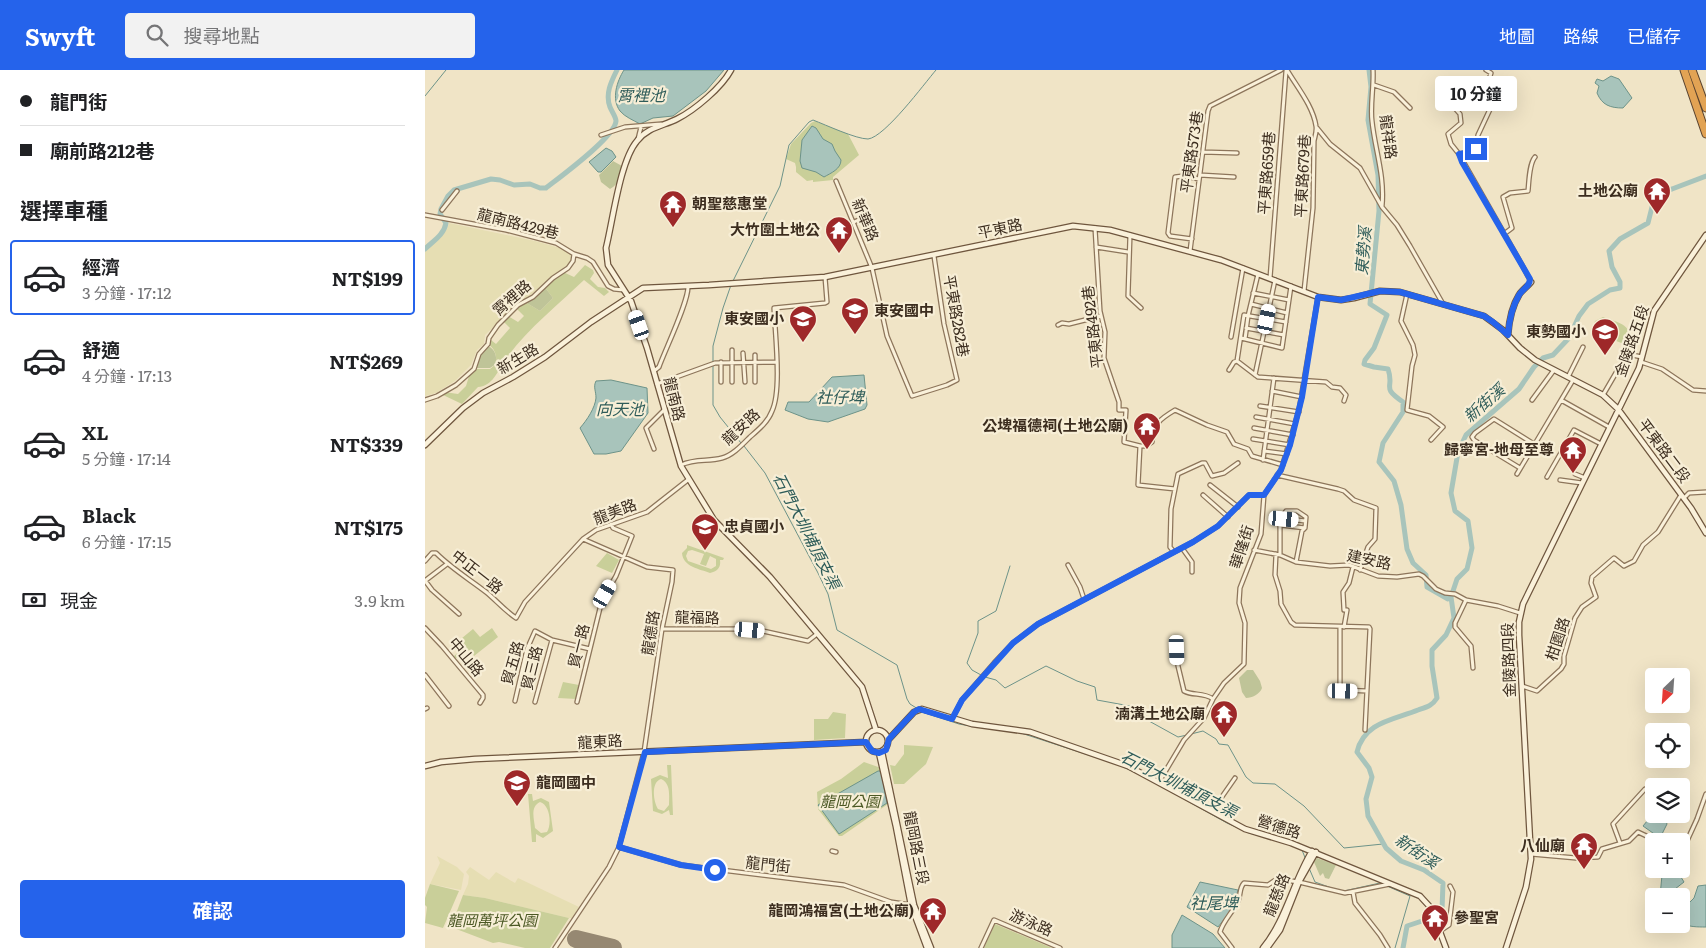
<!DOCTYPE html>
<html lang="zh-TW">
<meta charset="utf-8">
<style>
:root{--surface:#fff;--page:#f2f2f2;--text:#202124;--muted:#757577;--line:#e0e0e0;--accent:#2563eb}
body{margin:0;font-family:Literata,"Noto Sans TC",serif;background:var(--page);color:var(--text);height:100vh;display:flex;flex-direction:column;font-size:19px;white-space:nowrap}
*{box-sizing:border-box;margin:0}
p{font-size:16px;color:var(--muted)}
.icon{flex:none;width:28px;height:28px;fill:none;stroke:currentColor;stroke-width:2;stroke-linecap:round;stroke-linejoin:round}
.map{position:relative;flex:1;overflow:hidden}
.panel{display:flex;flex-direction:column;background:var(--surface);width:425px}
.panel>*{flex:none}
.banner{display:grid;align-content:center;height:110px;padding:0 20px;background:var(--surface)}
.needle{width:32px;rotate:205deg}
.fabs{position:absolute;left:1220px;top:598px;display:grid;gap:10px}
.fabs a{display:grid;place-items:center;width:45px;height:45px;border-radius:5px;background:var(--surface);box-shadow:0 5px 20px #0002;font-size:25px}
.end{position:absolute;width:22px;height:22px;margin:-11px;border:6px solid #2563eb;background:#fff;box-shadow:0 0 0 2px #fff}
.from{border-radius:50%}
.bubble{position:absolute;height:35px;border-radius:5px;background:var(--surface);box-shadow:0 5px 20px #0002;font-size:16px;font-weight:700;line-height:35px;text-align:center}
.car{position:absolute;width:15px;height:30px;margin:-15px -8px;border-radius:6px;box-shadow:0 0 4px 1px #0007;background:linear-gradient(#fff 24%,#345 0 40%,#fff 0 76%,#345 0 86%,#fff 0)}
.banner b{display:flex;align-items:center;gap:18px;height:48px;font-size:19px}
.banner b+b{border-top:1px solid var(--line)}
.banner i{width:12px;height:12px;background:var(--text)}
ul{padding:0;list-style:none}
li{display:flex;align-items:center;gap:15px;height:75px;margin:0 10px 8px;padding:0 10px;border:2px solid transparent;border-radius:5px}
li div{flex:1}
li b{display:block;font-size:19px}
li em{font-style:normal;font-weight:700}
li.on{border-color:var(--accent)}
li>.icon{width:45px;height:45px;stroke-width:1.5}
h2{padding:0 20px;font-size:22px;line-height:60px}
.pay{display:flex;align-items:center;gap:12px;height:55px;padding:0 20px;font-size:19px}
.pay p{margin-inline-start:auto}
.action{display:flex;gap:10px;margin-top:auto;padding:10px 20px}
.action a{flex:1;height:58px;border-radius:5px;background:var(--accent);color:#fff;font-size:20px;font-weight:700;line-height:58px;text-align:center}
header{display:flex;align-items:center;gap:30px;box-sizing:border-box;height:70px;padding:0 25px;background:var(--accent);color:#fff}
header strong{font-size:24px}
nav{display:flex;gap:28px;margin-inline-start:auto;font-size:18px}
.search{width:350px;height:45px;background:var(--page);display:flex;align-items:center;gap:12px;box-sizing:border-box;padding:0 18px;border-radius:5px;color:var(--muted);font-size:19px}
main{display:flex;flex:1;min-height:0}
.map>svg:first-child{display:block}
</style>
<header>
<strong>Swyft</strong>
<div class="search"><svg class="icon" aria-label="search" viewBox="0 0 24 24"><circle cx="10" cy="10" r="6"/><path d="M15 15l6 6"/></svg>搜尋地點</div>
<nav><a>地圖</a><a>路線</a><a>已儲存</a></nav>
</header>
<main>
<section class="panel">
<div class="banner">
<b><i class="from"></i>龍門街</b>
<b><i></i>廟前路212巷</b>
</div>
<h2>選擇車種</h2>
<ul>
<li class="on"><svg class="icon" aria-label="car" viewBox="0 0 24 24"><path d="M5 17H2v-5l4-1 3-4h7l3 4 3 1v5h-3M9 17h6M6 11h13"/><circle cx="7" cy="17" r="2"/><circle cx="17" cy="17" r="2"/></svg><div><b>經濟</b><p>3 分鐘 · 17:12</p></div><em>NT$199</em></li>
<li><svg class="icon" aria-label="car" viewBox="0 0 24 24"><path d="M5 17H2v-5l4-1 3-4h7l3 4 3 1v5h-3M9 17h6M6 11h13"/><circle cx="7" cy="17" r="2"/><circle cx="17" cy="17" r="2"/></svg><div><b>舒適</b><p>4 分鐘 · 17:13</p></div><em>NT$269</em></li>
<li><svg class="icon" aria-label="car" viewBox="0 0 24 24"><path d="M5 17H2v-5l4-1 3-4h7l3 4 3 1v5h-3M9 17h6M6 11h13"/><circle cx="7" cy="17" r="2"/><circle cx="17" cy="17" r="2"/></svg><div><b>XL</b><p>5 分鐘 · 17:14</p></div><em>NT$339</em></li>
<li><svg class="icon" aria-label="car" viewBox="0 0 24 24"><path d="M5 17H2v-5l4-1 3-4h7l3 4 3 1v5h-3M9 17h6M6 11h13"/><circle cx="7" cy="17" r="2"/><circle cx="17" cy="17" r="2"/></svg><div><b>Black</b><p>6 分鐘 · 17:15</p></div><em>NT$175</em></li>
</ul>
<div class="pay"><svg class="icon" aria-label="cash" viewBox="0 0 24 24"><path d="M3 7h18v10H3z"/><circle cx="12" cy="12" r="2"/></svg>現金<p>3.9 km</p></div>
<div class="action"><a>確認</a></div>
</section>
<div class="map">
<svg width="1281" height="878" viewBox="0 0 1281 878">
<rect width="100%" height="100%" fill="#f0e4c6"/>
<path fill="#e6deb3" d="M24,153L110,171L135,178L148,184L145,193L140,197L83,243L60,265L59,274L52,280L46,295L30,311L11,323L0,326V182L22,159Z
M12,786L32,797L39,804L36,820L5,814L15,793Z
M45,797L64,810L71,802L90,813L93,808L154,837L147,848H144L60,828L38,825L43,814L44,806L41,802Z"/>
<path fill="#c9cf99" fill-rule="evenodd" d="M390,51L423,64L434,85L408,107V110L388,112V110L382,111L371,102V97L370,93L361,89L366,74L386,53Z
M160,195L168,200L169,203L165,209L173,217L180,218L184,222L179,226L159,210C133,235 96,264 77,295C71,305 66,316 53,317L37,334L16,324L19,322L33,324L41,316L45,303L51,299H65L71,294C72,286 70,279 64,275L68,262L66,270L71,274L85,258L78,251L83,246L93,252L99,246L91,238L100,232L115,241L128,228L119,216L138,202L149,207Z
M1178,247C1189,251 1207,254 1205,269L1199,274L1168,262V257L1170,251Z
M262,475L299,488L298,490H295C296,497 293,501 285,503C275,499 258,497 257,483L262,478ZM267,480L279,484L275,494L281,496L285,486L291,489V496L286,499L263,491L261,486L263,481Z
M182,483L194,490L187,503L171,496Z
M67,558L73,567L49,586L48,584L40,590L36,584L30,589L28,587L36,580L31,573L48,559L55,567Z
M138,612L154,615L151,629L133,628Z
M408,642L421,644L420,668L389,670V649H403Z
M479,675L508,677L501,694L479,714H469L465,695L470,696L479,684Z
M439,692L456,698L463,734L417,766H414L393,739L392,722L416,709Z
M242,695H246L248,745H245L244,740L237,744L228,741L226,709L235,705L243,708ZM236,709C246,713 244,726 244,735L239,741L233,739C228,731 226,712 236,709Z
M103,724H107L108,731L116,728L124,732L128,761L118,768L111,764V772H107ZM115,732C125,735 127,754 122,762L116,763L110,758C109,748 105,737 115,732Z
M5,814L34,821L18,858L0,853L2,837L0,835V828Z
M38,825L60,828L144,848L125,878H100L74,872L68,873L26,857Z
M570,854L627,878H559Z"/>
<path fill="#bfc498" d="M188,91L197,96C196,106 194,114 185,119L176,112L174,105Z
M119,216L128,228L115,241L100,232Z
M63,276C70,279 72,286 71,294L65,298H51L54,286Z
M822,600H828L835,611L837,618C835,624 827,628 821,628L817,622L814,608Z
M892,788L911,795L904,809L900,808L898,803L895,806L889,792Z"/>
<path fill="#a8c4bb" stroke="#6d9389" d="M199,0H299L281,21L248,46L228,48L215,54C208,50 200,47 195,41C186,29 192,11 199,0Z
M1186,6L1194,9L1207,28L1198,38C1185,38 1177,35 1172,23L1174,16L1170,13L1172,9L1178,11Z
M387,56L391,58L398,69L407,74L410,81L416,90C416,99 406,103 399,107L391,102L377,98L375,91L377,70Z
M181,78L187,81L191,87L176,102H173L164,92Z
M439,305L442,335L440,339L403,352L383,349L360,340L363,332H384L407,307Z
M186,310L222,318L223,343L196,381L181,384H169L155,358C162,350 170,338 171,328C171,321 168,317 171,311Z
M453,701H456L462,733L414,764L393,735Z
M1230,744L1241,751L1242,754L1235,768L1218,756L1227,745Z
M1242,799H1251L1259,812L1250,819L1251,826H1235L1237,805Z
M775,812L813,820L808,838L793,857L762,837Z
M1281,815V857C1272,857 1264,857 1256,853V831L1265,832L1269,828L1273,816Z
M757,845L788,864L800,878H747V865Z"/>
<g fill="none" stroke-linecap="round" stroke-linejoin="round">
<path stroke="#6d9389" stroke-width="1" d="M0,26L21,0
M308,211L355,116L364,75L384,52L388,50C401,55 431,69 443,69C460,67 499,14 511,0
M306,215L298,238L288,276V335L295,347L316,373
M319,376L340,403L393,503L403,524L412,560L472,595L482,629L485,634L493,639
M556,605L547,600L542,593L553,563V551L571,541L585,496
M560,607L571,610L580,618L621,596L652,611L670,617L672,630L716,638L724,651L753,667L762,665
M497,642L534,654L545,656
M596,663L688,693
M766,664L778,661L791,669L794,674L803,675L821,707L828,713L850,714L879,736L919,778L958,774
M698,697L711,703
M721,708L802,753L824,763L835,766
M863,774L877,780L881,790
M884,798L890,812L912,820
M962,816L985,826L970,878
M919,821L955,813L958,814"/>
<path stroke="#a8c4bb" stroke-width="5" d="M944,0L946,17L943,50L953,105L954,141L945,234L962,245L949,278L940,290L939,294L949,297L963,299C970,319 955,316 978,332V342L958,373L954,392L969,411L976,435L982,479L988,493L1001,505L1002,517L1023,529L1026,527
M0,179C8,171 19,165 21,153L15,144L16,139L23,126L29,120L66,109L75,110L89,115L105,114L115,118H121C135,107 190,67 191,51C191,47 187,42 185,37C180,24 186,12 192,0
M978,878L982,856L1006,848L1017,840L1018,813L999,800L976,791L961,778L943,746L941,729L947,707L944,698L932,682C939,652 968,650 993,640C1002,637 1007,636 1012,628L1007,596V580L1021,565L1029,548L1026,527L1032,509L1042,499L1047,478L1043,451L1030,441L1026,423L1033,382L1041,365L1094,319L1109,297L1118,288L1128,285L1144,268L1154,246L1163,234L1185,220L1195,218V212L1187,197L1184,181L1195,169L1223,153L1229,129L1234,122L1247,119L1281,106"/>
<path stroke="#968872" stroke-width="18" d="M151,869L188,878"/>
<g stroke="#8d755b" stroke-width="5.5">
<path id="street" d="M862,0C872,17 888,36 891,56C892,61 890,66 889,71L888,138L879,221
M948,0C949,17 945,35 947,51C950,80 960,106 957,136
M949,15L969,22L985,38
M1020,27L1035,44L1036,53L1023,64L1026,74L1034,84L1096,193L1106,212
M892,58L905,74L935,98L957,137L972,155L985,176L1018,234
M176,65L200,57L236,54
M213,69L216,57
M778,82L812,83
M1034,84L1050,81L1053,65L1067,35C1056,21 1062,18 1066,3L1061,0
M775,105L809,107
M411,111L447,198L462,266L487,326L522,315L532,310L519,254L509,186
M17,140L32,121
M0,145L81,160L131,173L149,184L162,188L168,192L183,216L189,219L199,220
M429,152L445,145
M670,158L675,241L680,262L679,288L694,332V340H701L699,372L715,376L713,415L750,419
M1079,164L1087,158L1078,127L1085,123L1103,121C1104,112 1104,94 1110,87
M705,165L703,226L716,238
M767,169L745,166L743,163L750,107L758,106L774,109
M671,177L703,182
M765,181L783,41L785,36L856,0
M845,208L861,1
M828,223L864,230
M982,224L976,251L988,275L990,285L987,296L982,340L1004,346L1018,357L1006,370
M826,234L862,243
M633,255L637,253L644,254L676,246
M821,258L859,265
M806,267L818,198
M816,268L857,278L866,216
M820,269L823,246L833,204
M307,280V312
M318,283L320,312
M330,285V312
M812,291L819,245L861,252
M296,292V312
M1216,292L1237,299L1268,320L1281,321
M804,300L809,292L812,291L833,307L901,312L907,317L915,318L921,325L919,331
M229,301L234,297C240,280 264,231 263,216
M830,305L850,210
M1143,307L1158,277
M232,314L290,293L351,292
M847,321L877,327
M1178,325L1202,284L1217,287
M0,330L12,326L31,315L49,299L54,284L63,274L64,268L73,255L93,235L108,227L128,208L143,198L148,191L149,184
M1107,330L1129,300
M1136,330L1184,357
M835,336L874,342
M831,347L870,354
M829,358L868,365
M828,369L865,375
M715,376H721L727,372C729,353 735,349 750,340L782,355L802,362L809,374L823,379L827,386L858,395
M229,379L221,358L239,340
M839,381L862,384
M838,390L849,308
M256,395C271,388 283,392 297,388C308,385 317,375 325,367C333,360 343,352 347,341C357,320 350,264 349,238L400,233L402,232L400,207
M1095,398L1049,370L1047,367L1050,363L1069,349L1109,374
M1092,404L1148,310
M1150,404L1160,408
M852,405L913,419L919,421L929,430L951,438L950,469L943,477L935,500
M1122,407L1149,360L1176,374
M1135,410L1157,413
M785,415L813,437
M778,425L803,447
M1259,428L1264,423L1281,422
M856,448L880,451
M855,455L880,458
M757,478L767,492V502
M829,480L855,485L871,492L905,496L924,495L953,506L972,507L994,504L998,506L1011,519L1020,523L1030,524L1041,530L1073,536L1095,543
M749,482L745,477L746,439L753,404L777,393H780L787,406L799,403L813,393
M851,484L850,505L855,521L856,534L866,552L870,555L944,557L945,559L940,660
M855,485V450L861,441H872L881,447L880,458L877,461L871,492
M0,491L7,483H11C26,498 44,509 61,522C71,530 79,540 91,548L100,532L158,469L171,460L222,442L264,409
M22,494L1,510V512L7,520L34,544
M643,495L655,517L659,529
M1041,530L1030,553V557L1046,576L1048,598
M915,557V620L942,621
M919,557L922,540H919L918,522L924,513L928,497
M0,558L17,576L58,625V628L55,633
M237,559H325L338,561L383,571L392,564
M752,580L753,596L759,621C768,626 778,622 788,629
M0,605L24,636
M1097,616L1112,621L1136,599L1139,594V586L1150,548L1157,537L1171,527L1166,513L1167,507L1189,488L1199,496L1209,491L1218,475L1233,462L1256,425
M90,631L102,579L110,561L127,570L165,579
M110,632L127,570
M152,632L177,530L191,506L207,466L188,458L186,454
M0,639L2,638
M527,649L537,630L569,593L588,573L613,554L768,472L793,456L824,425H839
M734,712L759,670L779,648L788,629L799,613L819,594L820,553L814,533L815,518L836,464L839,425L856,400L874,340L893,227
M787,741L810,708
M1195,773L1188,754L1220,719L1227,722
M1256,775L1261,773L1272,749L1281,724
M194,777L256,795L419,815L466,832L486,835
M407,781L411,782
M1106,784L1151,788L1173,787L1177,779L1204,771L1213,762L1232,771
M928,822L930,833L955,865L963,878
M1015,861L1024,855L1028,822L1025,816
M130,878L184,797L194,777L219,682L237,559L247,512L248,500L222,497L158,469
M556,878L569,850L635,878
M807,878L795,862C798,851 808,842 813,831C816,825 814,818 819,813L843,815L852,809L874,812L920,823L965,814"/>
</g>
<g stroke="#6f563e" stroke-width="7">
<path id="secondary" d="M306,0C297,17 270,40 252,49C238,56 223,57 212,71C195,91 188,150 181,178L183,195L206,231L222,278L256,396L289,450L345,507L437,617L451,660
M1083,265C1084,252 1087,236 1094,225C1097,220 1102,217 1106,212
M0,375L38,338L58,323L88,307L120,287L166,252L218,218L284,215L400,207L648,156L685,160L796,190L893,227L916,230L929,228L955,221L975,222L1059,246L1078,260L1095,278L1110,290L1178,325L1193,339L1266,438L1281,463
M441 671a11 11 0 1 1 22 0a11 11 0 1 1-22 0Z
M464,669L489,642L497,639L547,654L605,662L703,696L820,759L866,773L995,826L1006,838L1021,878
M457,682L489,835L506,878
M454,683L471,757L486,835L502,878
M0,696L16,692L50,689L441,672
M838,878C861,850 868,812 887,781
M842,878L855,860L874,812L891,782
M1081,878L1101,817L1106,789L1094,565V552L1098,534L1214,298L1229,241L1281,165"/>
</g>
<g stroke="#5a432f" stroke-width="9">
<path id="highway" d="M1259,0L1281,64
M1267,0L1281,38"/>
</g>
<use href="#street" stroke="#faf1da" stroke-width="3"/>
<use href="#secondary" stroke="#faf1da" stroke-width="4.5"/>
<use href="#highway" stroke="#e2a354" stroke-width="7"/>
</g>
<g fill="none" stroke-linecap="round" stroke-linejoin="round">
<path stroke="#2563eb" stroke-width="6" d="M290,800L256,795L194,777L220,682L441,672L447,681L454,683L461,680L464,669L489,642L494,639L527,649L537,630L588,573L613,554L768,472L793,456L824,425H839L856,400L865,375L877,327L893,227L916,230L955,221L975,222L1059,246L1068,252L1083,265C1084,252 1087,237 1094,225C1098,218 1105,217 1105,209L1037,92L1034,84L1048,82L1051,79"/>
</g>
<defs>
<g id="temple-pin" transform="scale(1.4375)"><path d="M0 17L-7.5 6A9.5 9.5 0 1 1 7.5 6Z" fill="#9e2829" stroke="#f7eed6"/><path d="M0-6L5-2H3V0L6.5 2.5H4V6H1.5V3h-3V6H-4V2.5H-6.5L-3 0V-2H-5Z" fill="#fff"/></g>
<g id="school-pin" transform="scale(1.4375)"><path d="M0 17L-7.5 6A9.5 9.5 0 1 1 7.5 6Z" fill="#9e2829" stroke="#f7eed6"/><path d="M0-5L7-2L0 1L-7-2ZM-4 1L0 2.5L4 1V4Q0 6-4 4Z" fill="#fff"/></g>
</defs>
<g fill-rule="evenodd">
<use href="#temple-pin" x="1232" y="121"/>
<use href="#temple-pin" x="248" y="134"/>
<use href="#temple-pin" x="414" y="160"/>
<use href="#school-pin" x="430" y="241"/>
<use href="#school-pin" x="378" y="249"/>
<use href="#school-pin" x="1180" y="262"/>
<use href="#temple-pin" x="722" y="356"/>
<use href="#temple-pin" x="1148" y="380"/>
<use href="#school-pin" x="280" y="457"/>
<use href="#temple-pin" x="799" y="644"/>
<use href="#school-pin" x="92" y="713"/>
<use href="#temple-pin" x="1159" y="776"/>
<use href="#temple-pin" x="508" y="841"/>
<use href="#temple-pin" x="1010" y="848"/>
</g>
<g text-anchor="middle" stroke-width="4.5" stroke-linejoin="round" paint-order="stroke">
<g font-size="15" fill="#3c2d1f" stroke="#f7eed6">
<text transform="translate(963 67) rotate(82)" y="5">龍祥路</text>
<text transform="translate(767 82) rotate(-82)" y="5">平東路573巷</text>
<text transform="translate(842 103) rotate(-86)" y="5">平東路659巷</text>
<text transform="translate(878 106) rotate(-87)" y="5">平東路679巷</text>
<text transform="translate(440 150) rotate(67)" y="5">新華路</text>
<text transform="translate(93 154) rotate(14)" y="5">龍南路429巷</text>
<text transform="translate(575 159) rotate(-12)" y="5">平東路</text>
<text transform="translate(87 228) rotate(-41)" y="5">霄裡路</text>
<text transform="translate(531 246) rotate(80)" y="5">平東路282巷</text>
<text transform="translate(668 257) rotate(-97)" y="5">平東路492巷</text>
<text transform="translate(1207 271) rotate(-71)" y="5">金陵路五段</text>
<text transform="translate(93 289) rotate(-31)" y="5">新生路</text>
<text transform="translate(249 329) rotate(76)" y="5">龍南路</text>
<text transform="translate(316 357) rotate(-43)" y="5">龍安路</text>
<text transform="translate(1239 381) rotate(53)" y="5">平東路二段</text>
<text transform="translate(190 442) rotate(-21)" y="5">龍美路</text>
<text transform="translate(817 477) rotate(-72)" y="5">華隆街</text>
<text transform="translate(944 490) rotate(12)" y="5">建安路</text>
<text transform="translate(52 502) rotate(38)" y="5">中正一路</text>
<text transform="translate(272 548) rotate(1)" y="5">龍福路</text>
<text transform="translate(226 563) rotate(-81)" y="5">龍德路</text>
<text transform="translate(1133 569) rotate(-72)" y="5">柑園路</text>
<text transform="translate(154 576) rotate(-76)" y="5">貿一路</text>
<text transform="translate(41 587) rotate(50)" y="5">中山路</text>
<text transform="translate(1084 590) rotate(-92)" y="5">金陵路四段</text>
<text transform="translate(88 593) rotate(-74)" y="5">貿五路</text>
<text transform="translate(107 598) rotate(-76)" y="5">貿三路</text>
<text transform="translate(175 672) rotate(-3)" y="5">龍東路</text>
<text transform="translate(854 757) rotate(18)" y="5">營德路</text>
<text transform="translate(491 778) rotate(79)" y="5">龍岡路三段</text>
<text transform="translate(343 795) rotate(6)" y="5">龍門街</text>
<text transform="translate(852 825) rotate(-68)" y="5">龍慈路</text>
<text transform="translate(606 853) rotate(23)" y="5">游泳路</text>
</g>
<g font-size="15" font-weight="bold" fill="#3c2d1f" stroke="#f7eed6" text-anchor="end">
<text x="1213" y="126">土地公廟</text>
<text x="267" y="139" text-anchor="start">朝聖慈惠堂</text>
<text x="395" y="165">大竹圍土地公</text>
<text x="449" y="246" text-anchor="start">東安國中</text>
<text x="359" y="254">東安國小</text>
<text x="1161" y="267">東勢國小</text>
<text x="703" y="361">公埤福德祠(土地公廟)</text>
<text x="1129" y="385">歸寧宮-地母至尊</text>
<text x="299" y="462" text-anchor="start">忠貞國小</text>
<text x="780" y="649">湳溝土地公廟</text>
<text x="111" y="718" text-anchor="start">龍岡國中</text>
<text x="1140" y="781">八仙廟</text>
<text x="489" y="846">龍岡鴻福宮(土地公廟)</text>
<text x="1029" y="853" text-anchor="start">參聖宮</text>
</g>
<g font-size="15" font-style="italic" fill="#4c5925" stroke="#f7eed6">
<text x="425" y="737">龍岡公園</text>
<text x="67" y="856">龍岡萬坪公園</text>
</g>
<g font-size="16" font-style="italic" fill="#2e5c59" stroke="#f7eed6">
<text x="216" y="31">霄裡池</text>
<text transform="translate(938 181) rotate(-85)" y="6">東勢溪</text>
<text x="415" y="333">社仔埤</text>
<text transform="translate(1059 333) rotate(-41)" y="6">新街溪</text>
<text x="195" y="345">向天池</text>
<text transform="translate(382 461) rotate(63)" y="6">石門大圳埔頂支渠</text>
<text transform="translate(754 714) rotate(27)" y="6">石門大圳埔頂支渠</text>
<text transform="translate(992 781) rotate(34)" y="6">新街溪</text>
<text x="789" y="839">社尾埤</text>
</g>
</g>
</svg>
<div class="fabs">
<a><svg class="needle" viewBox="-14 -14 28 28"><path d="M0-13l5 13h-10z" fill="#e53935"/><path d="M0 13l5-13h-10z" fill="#757577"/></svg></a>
<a><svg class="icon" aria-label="locate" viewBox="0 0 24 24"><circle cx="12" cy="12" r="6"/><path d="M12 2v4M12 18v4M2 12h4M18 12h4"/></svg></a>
<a><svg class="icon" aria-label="layers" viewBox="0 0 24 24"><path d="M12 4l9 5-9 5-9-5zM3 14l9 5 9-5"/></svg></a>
<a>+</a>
<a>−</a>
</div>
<i class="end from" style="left:290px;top:800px"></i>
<i class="end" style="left:1051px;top:79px"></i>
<div class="bubble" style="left:1010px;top:6px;width:82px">10 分鐘</div>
<i class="car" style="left:842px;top:249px;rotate:12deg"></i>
<i class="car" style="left:214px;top:255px;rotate:341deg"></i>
<i class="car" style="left:859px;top:449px;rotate:95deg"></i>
<i class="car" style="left:180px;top:524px;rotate:30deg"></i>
<i class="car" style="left:325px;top:560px;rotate:95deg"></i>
<i class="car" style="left:752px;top:580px;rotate:178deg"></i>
<i class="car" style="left:918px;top:621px;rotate:91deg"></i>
</div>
</main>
